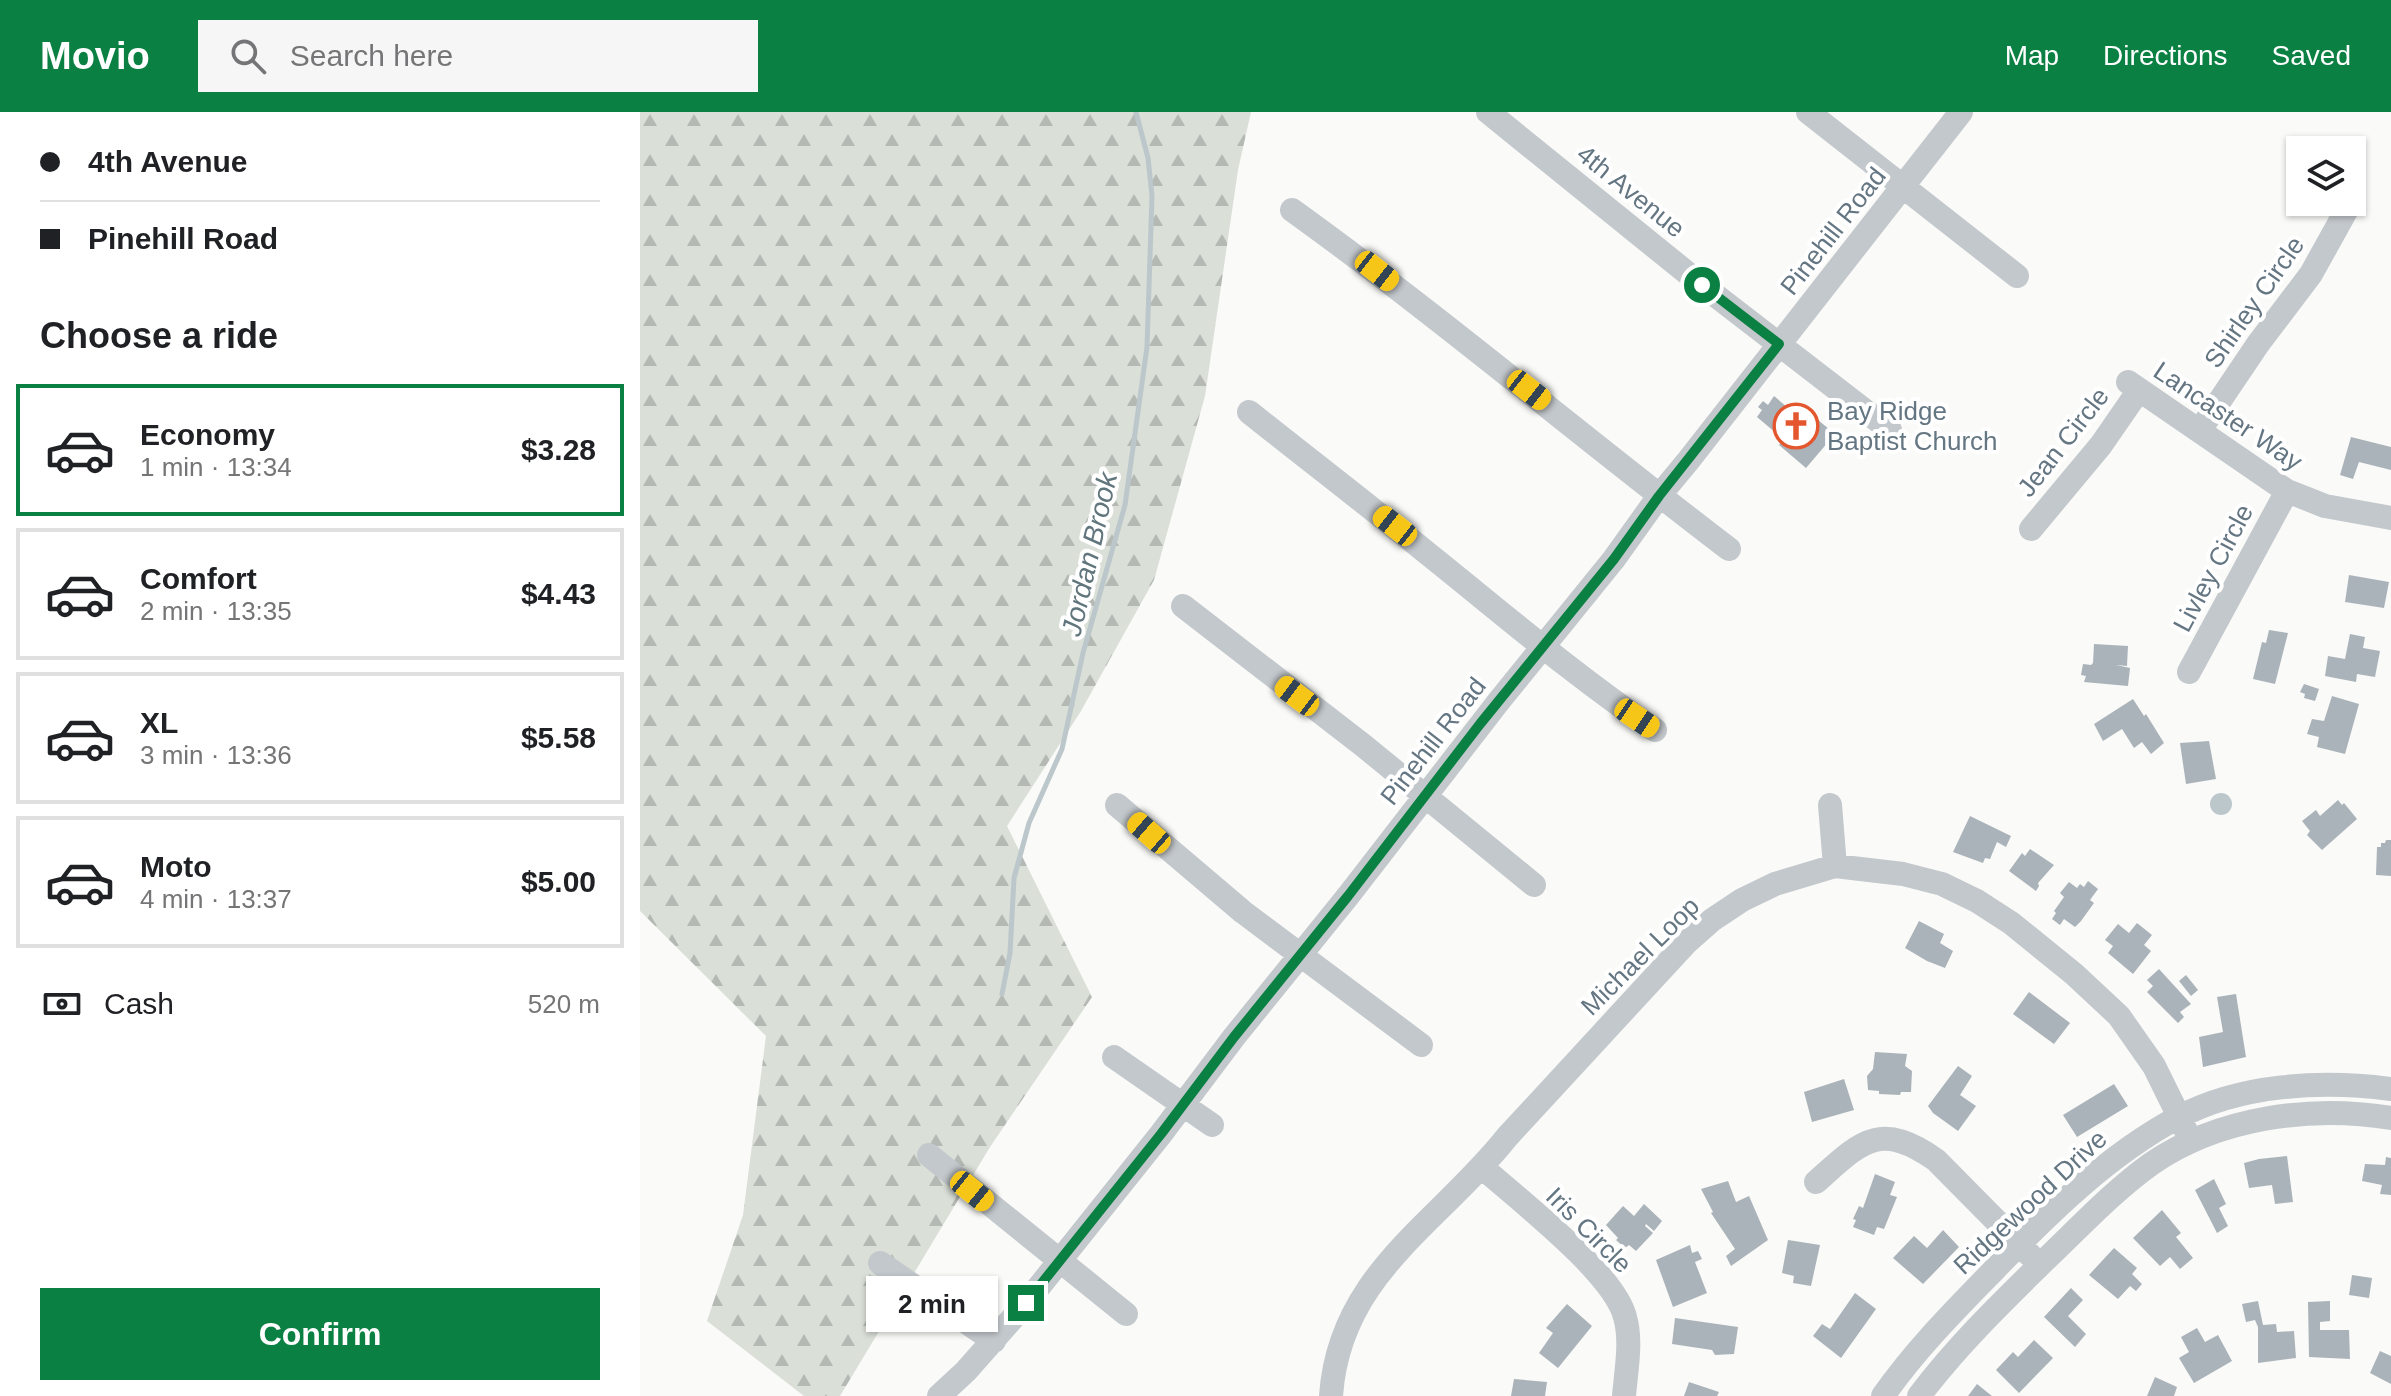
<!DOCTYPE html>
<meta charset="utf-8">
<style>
:root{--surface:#fff;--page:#f6f6f6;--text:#202124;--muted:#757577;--line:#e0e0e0;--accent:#0b8043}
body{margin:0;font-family:Arial,sans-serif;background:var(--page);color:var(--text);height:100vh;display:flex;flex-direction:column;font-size:30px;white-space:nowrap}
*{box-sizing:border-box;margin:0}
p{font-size:26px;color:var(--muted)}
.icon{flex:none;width:44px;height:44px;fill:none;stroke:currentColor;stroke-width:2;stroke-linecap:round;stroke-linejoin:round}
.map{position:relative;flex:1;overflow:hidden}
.panel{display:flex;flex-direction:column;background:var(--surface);width:640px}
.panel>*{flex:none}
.hud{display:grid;align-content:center;height:176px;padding:0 40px;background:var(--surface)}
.tools{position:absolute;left:1646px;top:24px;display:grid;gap:16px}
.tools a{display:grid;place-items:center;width:80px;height:80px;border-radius:0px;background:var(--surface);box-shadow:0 2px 6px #0004;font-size:40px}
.end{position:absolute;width:36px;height:36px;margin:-18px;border:10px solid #0b8043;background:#fff;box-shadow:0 0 0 4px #fff}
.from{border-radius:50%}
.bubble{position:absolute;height:56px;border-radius:0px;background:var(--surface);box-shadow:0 2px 6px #0004;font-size:26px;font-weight:700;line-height:56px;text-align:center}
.car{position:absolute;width:24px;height:48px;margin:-24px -12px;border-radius:10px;box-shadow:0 0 6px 2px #0007;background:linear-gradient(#f5c518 24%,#345 0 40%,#f5c518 0 76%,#345 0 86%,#f5c518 0)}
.hud b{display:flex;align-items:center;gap:28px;height:76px;font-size:30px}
.hud b+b{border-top:2px solid var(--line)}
.hud i{width:20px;height:20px;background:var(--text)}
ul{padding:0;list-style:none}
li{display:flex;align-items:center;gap:24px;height:132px;margin:0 16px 12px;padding:0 24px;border:4px solid var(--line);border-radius:0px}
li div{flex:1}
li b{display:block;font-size:30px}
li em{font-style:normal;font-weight:700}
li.selected{border-color:var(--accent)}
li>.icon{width:72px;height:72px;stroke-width:1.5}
h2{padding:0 40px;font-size:36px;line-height:96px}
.pay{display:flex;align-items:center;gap:20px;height:88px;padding:0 40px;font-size:30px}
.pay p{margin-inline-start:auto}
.button{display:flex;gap:16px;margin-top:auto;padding:16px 40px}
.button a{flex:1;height:92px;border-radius:0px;background:var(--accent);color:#fff;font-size:32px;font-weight:700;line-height:92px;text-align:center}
header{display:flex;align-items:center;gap:48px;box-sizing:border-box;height:112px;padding:0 40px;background:var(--accent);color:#fff}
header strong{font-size:38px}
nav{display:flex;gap:44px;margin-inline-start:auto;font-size:28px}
.search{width:560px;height:72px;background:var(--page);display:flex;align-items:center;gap:20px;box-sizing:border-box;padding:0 28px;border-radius:0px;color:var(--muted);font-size:30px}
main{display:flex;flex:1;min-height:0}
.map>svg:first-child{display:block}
</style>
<header>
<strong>Movio</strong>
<div class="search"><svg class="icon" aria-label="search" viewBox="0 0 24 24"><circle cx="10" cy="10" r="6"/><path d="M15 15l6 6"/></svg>Search here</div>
<nav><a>Map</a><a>Directions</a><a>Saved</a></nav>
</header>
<main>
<section class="panel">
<div class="hud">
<b><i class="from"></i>4th Avenue</b>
<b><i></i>Pinehill Road</b>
</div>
<h2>Choose a ride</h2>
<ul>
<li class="selected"><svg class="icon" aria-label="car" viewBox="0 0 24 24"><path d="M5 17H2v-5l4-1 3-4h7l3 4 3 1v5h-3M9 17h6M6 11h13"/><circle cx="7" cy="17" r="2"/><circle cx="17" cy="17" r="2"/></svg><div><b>Economy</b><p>1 min · 13:34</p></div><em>$3.28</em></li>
<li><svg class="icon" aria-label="car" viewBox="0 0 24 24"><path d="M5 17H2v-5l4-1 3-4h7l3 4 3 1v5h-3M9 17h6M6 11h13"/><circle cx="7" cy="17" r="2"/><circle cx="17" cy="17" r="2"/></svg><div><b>Comfort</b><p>2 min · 13:35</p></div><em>$4.43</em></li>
<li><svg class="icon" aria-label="car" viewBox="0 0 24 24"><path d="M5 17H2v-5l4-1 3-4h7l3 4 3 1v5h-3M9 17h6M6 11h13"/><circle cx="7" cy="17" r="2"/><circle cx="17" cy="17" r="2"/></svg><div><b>XL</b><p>3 min · 13:36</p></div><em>$5.58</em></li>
<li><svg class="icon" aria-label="car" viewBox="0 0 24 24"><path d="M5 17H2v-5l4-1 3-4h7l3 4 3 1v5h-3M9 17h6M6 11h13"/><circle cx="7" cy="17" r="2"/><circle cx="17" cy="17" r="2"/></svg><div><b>Moto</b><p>4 min · 13:37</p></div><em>$5.00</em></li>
</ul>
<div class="pay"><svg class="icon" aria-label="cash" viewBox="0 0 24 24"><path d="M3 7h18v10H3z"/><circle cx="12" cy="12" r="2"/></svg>Cash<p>520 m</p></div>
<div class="button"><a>Confirm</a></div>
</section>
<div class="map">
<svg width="1751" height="1284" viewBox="0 0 1751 1284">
<defs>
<pattern id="forest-firs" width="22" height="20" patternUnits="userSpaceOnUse" patternTransform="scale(2)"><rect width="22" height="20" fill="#dadfd7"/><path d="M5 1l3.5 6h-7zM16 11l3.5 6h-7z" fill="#b4b9b4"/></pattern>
</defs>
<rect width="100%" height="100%" fill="#fafaf8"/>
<path fill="url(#forest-firs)" d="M0,0H611L598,58L565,284L514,468L441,599L367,714L452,885L350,1035L200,1284H164L67,1209L103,1103L126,924L0,799Z"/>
<path fill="#bbc7cb" d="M1570 692a11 11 0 1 1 22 0a11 11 0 1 1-22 0Z"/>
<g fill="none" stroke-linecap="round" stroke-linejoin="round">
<path stroke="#bbc7cb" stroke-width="5" d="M362,882L370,841L374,766L389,711L422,637L443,541L485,393L507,235L512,84L508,46L496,0"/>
</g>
<path fill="#aab3b9" d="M1134,284L1160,306L1166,298L1195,322L1166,356L1139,333L1143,327L1117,305L1122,298L1118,295L1123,289L1128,293Z
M1711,325L1751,335V358L1719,350L1713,367L1700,363Z
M1709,463L1749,470L1744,496L1705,490Z
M1629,518L1648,521L1635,572L1613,567L1622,530L1626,531Z
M1710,522L1725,525L1723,536L1740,539L1735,565L1717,562L1716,570L1685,564L1688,544L1705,547Z
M1454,532L1488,534L1487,554L1476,553L1490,556L1488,574L1444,570L1446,564L1441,563L1443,552L1451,553L1453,551Z
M1664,572L1679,577L1675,589L1664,586L1665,582L1660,580Z
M1692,584L1719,592L1705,642L1677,635L1679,625L1667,622L1672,607L1684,609Z
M1493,587L1504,604L1506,602L1524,631L1511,642L1502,630L1494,636L1482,617L1463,629L1454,612Z
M1569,629L1576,667L1546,672L1540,631Z
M1698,688L1702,693L1704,691L1717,707L1682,738L1667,723L1670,719L1662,709L1676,698L1680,704Z
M1330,704L1371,724L1366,735L1357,730L1350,747L1345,746L1343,751L1313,740Z
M1746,728H1751V764L1736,763L1737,735H1741V731H1745Z
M1390,737L1414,753L1398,771L1399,774L1396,779L1369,759L1382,741L1385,744Z
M1448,769L1458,777L1450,788L1454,791L1441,809L1435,815L1424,807L1420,813L1412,807L1416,801L1414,799L1424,785L1420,781L1429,770L1437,776L1440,772L1444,775Z
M1279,809L1304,822L1300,831L1313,839L1305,856L1287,849L1265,836Z
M1497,811L1512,823L1504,833L1511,839L1493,862L1468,841L1473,834L1465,828L1478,812L1489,821Z
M1519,857L1551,892L1540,900L1544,905L1538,911L1507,880L1513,874L1507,868Z
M1546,863L1558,878L1551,884L1539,869Z
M1389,880L1430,911L1414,932L1373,902Z
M1596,882L1606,945L1563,955L1559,925L1583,920L1577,885Z
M1235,940L1267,942L1265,954L1272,959L1271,980H1261L1260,983L1239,982V979L1228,978L1227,964L1233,957Z
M1318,954L1332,964L1320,983L1336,994L1318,1019L1293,1001L1288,994Z
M1204,967L1214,998L1172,1010L1164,980Z
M1474,972L1488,994L1437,1025L1423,1003Z
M1647,1044L1653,1090L1635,1092L1632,1073L1609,1076L1604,1051L1619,1047Z
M1746,1045L1751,1046V1083L1740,1082L1742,1073L1722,1069L1725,1052L1745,1053Z
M1235,1062L1255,1070L1250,1083L1257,1085L1244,1117L1237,1115L1234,1123L1213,1115L1216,1108L1213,1107L1219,1094L1223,1096Z
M1574,1067L1586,1092L1579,1096L1588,1114L1577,1121L1555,1078Z
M1088,1069L1096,1090L1109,1084L1128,1128L1091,1154L1086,1144L1095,1137L1071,1101L1073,1100L1061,1077Z
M1004,1092L1022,1109L1014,1119L1006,1112L1005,1114L1013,1121L996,1139L989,1133L985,1136L976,1128L978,1126L966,1113L983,1094L994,1104Z
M1522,1098L1541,1121L1536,1125L1553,1146L1540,1157L1530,1145L1520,1154L1493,1126Z
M1303,1118L1319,1135L1283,1172L1253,1146L1274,1124L1287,1136Z
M1148,1128L1180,1133L1171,1174L1153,1171L1154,1164L1142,1161Z
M1050,1133L1052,1141L1058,1139L1062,1147L1055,1150L1067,1181L1033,1195L1016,1148Z
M1474,1136L1497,1156L1492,1162L1502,1172L1496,1179L1490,1174L1478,1187L1449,1163Z
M1712,1163L1732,1166L1729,1186L1709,1183Z
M1431,1176L1443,1188L1428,1204L1446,1222L1435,1235L1404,1205Z
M1215,1181L1236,1197L1201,1246L1173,1224L1182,1212L1190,1217Z
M1618,1189L1623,1213L1636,1212L1637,1220L1654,1219L1656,1246L1618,1251V1215L1615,1208L1606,1210L1602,1192Z
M1690,1189V1209L1680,1210V1218H1709L1710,1247L1669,1245L1668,1190Z
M927,1192L952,1214L918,1256L899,1241L913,1221L906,1216Z
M1035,1206L1098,1215L1094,1242L1075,1243L1072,1238L1032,1232Z
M1557,1216L1565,1230L1578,1223L1592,1249L1554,1271L1539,1246L1549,1240L1541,1225Z
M1394,1228L1413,1246L1379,1281L1356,1258L1373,1240L1378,1245Z
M1740,1239L1751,1244V1272L1730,1261Z
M1515,1265L1537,1275L1534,1284H1507Z
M874,1267L907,1270L905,1284H871Z
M1049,1270L1079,1280L1077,1284H1044Z
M1337,1272L1352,1284H1328Z"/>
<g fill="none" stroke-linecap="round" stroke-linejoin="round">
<path stroke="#c3c8cc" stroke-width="24" d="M848,0L1062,173L1250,318
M1168,0L1377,164
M652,98C802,206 943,326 1089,437
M1488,270L1647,379L1685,394L1751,406
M609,300C668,347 728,393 787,441C862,501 935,564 1015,618
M1560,318L1618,232L1671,162L1711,90
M1391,417L1461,333L1499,278
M543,494L724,634L894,773
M1549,560L1647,379
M477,693L603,800L781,933
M1190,693L1195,754
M474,945L572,1013
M289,1043L486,1202
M843,1056C879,1088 974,1161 985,1205C992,1229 986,1259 984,1284
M1176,1070C1221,1030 1239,1008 1296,1048L1390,1143
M240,1151L354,1229
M299,1284L326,1259L386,1191L521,1022L594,925L708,784L859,589L974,447L1019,384L1048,349L1321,0
M691,1284C699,1162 799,1111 867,1025L1046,831L1072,808L1102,788L1135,772L1195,754L1263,762L1302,772L1337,789L1371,811L1434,862L1479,904L1514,954L1551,1029
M1243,1284C1276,1237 1315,1198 1355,1157C1409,1101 1468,1043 1537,1006C1600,972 1681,968 1751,977
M1279,1284C1316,1235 1359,1193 1403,1150C1438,1117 1472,1080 1511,1052C1579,1005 1671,993 1751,1006"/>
</g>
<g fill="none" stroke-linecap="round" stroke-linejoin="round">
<path stroke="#0b8043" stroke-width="10" d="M386,1191L521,1022L594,925L708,784L840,612L974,447L1019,384L1139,232L1062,173"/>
</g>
<defs>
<g id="church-ring" transform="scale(2.3)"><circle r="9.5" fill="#fff" stroke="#e4572e" stroke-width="1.5"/><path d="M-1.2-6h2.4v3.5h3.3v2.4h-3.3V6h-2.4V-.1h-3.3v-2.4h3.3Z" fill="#e4572e"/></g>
</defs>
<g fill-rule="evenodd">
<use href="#church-ring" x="1156" y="314"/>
</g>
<g text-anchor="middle" stroke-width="8" stroke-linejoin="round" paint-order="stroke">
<g font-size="26" fill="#657683" stroke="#fff">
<text transform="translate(991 79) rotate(39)" y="9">4th Avenue</text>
<text transform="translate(1193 119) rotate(-52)" y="9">Pinehill Road</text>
<text transform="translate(1614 190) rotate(-55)" y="9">Shirley Circle</text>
<text transform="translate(1588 304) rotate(34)" y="9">Lancaster Way</text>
<text transform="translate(1423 330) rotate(-52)" y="9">Jean Circle</text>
<text transform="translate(1573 456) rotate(-62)" y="9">Livley Circle</text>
<text transform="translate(793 629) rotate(-52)" y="9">Pinehill Road</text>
<text transform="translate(1000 844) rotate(-45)" y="9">Michael Loop</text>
<text transform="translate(1390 1090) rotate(-43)" y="9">Ridgewood Drive</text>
<text transform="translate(949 1118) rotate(45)" y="9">Iris Circle</text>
</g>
<g font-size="26" fill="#657683" stroke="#fff" text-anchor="start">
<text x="1187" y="308">Bay Ridge<tspan x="1187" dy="30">Baptist Church</tspan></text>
</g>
<g font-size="28" font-style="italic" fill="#60757c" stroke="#fff">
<text transform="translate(449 442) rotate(-77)" y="10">Jordan Brook</text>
</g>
</g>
</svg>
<div class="tools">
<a><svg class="icon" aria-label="layers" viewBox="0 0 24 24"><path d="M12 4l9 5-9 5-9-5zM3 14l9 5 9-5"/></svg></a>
</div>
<i class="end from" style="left:1062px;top:173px"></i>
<i class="end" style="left:386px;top:1191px"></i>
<div class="bubble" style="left:226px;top:1164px;width:132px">2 min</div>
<i class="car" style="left:737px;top:159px;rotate:128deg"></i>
<i class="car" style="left:889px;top:278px;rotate:128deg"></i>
<i class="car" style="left:755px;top:414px;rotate:308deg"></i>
<i class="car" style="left:657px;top:584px;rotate:307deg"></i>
<i class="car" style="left:997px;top:606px;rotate:124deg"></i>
<i class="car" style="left:509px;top:721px;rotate:311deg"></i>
<i class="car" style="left:332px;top:1079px;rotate:129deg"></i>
</div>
</main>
